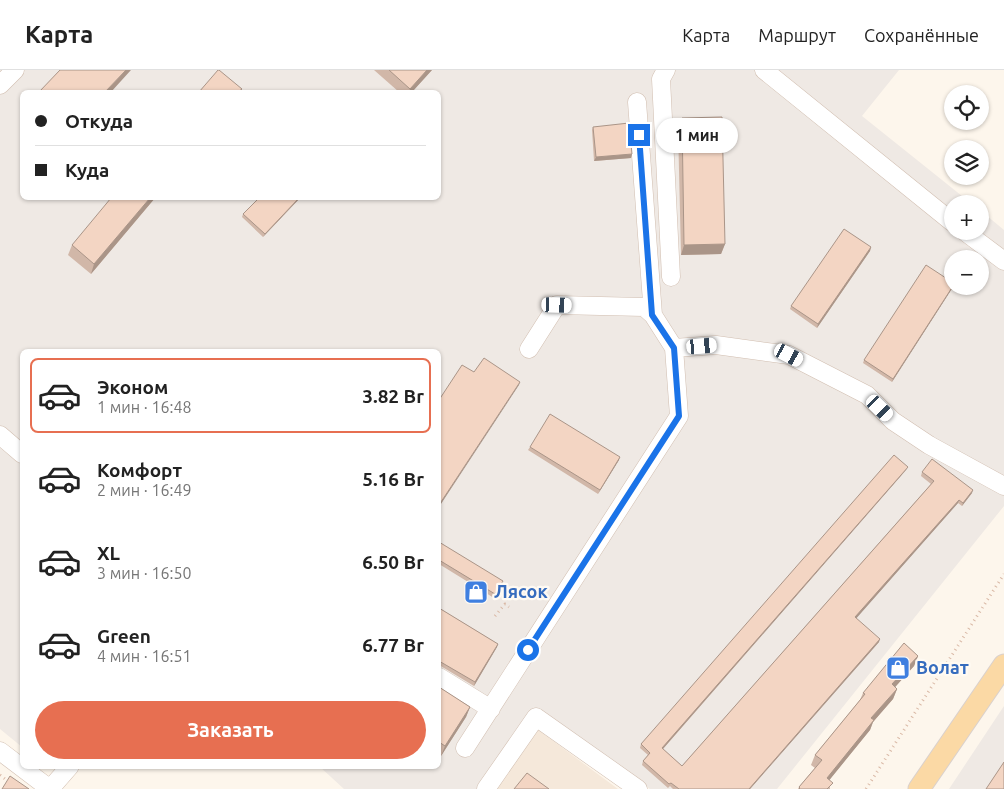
<!DOCTYPE html>
<html lang="ru">
<meta charset="utf-8">
<style>
:root{--surface:#fff;--page:#f6f6f6;--text:#222;--muted:#767676;--line:#e0e0e0;--accent:#e76f51}
body{margin:0;font-family:Ubuntu,sans-serif;background:var(--page);color:var(--text);height:100vh;display:flex;flex-direction:column;font-size:19px;white-space:nowrap}
*{box-sizing:border-box;margin:0}
p{font-size:16px;color:var(--muted)}
.icon{flex:none;width:28px;height:28px;fill:none;stroke:currentColor;stroke-width:2;stroke-linecap:round;stroke-linejoin:round}
.map{position:relative;flex:1;overflow:hidden}
.panel{position:absolute;left:20px;top:279px;width:421px;height:420px;display:flex;flex-direction:column;background:var(--surface);border-radius:8px;box-shadow:0 1px 4px #0004}
.panel>*{flex:none}
.hud{position:absolute;left:20px;top:20px;width:421px;height:110px;border-radius:8px;box-shadow:0 1px 4px #0004;display:grid;align-content:center;height:110px;padding:0 15px;background:var(--surface)}
.buttons{position:absolute;left:944px;top:15px;display:grid;gap:10px}
.buttons a{display:grid;place-items:center;width:45px;height:45px;border-radius:50%;background:var(--surface);box-shadow:0 1px 4px #0004;font-size:25px}
.end{position:absolute;width:22px;height:22px;margin:-11px;border:6px solid #1a73e8;background:#fff;box-shadow:0 0 0 2px #fff}
.from{border-radius:50%}
.bubble{position:absolute;height:35px;border-radius:18px;background:var(--surface);box-shadow:0 1px 4px #0004;font-size:16px;font-weight:700;line-height:35px;text-align:center}
.car{position:absolute;width:15px;height:30px;margin:-15px -8px;border-radius:6px;box-shadow:0 0 4px 1px #0007;background:linear-gradient(#fff 24%,#345 0 40%,#fff 0 76%,#345 0 86%,#fff 0)}
.hud b{display:flex;align-items:center;gap:18px;height:48px;font-size:19px}
.hud b+b{border-top:1px solid var(--line)}
.hud i{width:12px;height:12px;background:var(--text)}
ul{padding:9px 0 0;list-style:none}
li{display:flex;align-items:center;gap:15px;height:75px;margin:0 10px 8px;padding:0 5px;border:2px solid transparent;border-radius:8px}
li div{flex:1}
li b{display:block;font-size:19px}
li em{font-style:normal;font-weight:700}
li.selected{border-color:var(--accent)}
li>.icon{width:45px;height:45px;stroke-width:1.5}
.action{display:flex;gap:10px;margin-top:auto;padding:10px 15px}
.action a{flex:1;height:58px;border-radius:30px;background:var(--accent);color:#fff;font-size:20px;font-weight:700;line-height:58px;text-align:center}
header{display:flex;align-items:center;gap:30px;box-sizing:border-box;height:70px;padding:0 25px;background:var(--surface);border-bottom:1px solid var(--line)}
header strong{font-size:24px}
nav{display:flex;gap:28px;margin-inline-start:auto;font-size:18px}
.map>svg:first-child{display:block}
</style>
<header>
<strong>Карта</strong>
<nav><a>Карта</a><a>Маршрут</a><a>Сохранённые</a></nav>
</header>
<div class="map">
<svg width="1004" height="719" viewBox="0 0 1004 719">
<rect width="100%" height="100%" fill="#fdf6ec"/>
<path fill="#f5e8da" d="M537,659L618,719H496Z"/>
<path fill="#efe9e4" fill-rule="evenodd" d="M0,0H899L862,46L972,134H952V161H980V140L1004,160V436L777,719H650L540,642L477,719H344L319,696H439V281H22V677L0,659ZM22,22H439V128H22ZM952,189H980V216H952Z
M1004,636V719H949Z"/>
<g fill="none" stroke-linecap="round" stroke-linejoin="round">
<g stroke="#d1beb0" stroke-width="19">
<path id="minor" d="M666,0L661,9L671,207
M764,0L952,152
M0,15L15,0
M637,32L653,245L674,278L716,275L789,285L867,325L893,351L929,375L1004,416
M964,161L1004,191
M529,279L557,235L644,237L653,245
M0,365L22,384
M439,607L491,639
M465,678L679,346L674,278
M0,681L50,719
M50,719L70,696
M486,719L536,647L638,719"/>
</g>
<g stroke="#dad1cd" stroke-width="23">
<path id="major" d="M919,719L1004,595"/>
</g>
<path stroke="#d9b8a5" stroke-width="3" stroke-dasharray="1 4" stroke-linecap="butt" d="M495,546L505,534L509,537
M0,705L9,712
M866,719L1004,504"/>
<use href="#minor" stroke="#fff" stroke-width="18"/>
<use href="#major" stroke="#fbd9a5" stroke-width="21"/>
</g>
<path fill="#d1b7a8" d="M374,0H432L412,22H399Z
M682,48L725,174L721,184L681,185L678,58Z
M593,57L632,84L631,88L594,91L592,60Z
M155,128L91,204L68,185L72,175Z
M259,128H300L263,167L242,147L243,144Z
M871,177L870,181L817,258L790,239L791,236Z
M952,216H954L953,217L892,312L863,293L864,290Z
M530,377L619,390L598,424L528,380Z
M906,400L663,679L682,696L931,414L921,406L922,402L972,423L962,436L958,433L856,548L879,572L750,719H673L670,716L668,718L642,695L643,691L648,685L640,678L641,674Z
M439,472L502,514L494,528L439,494Z
M439,538L498,574L497,577L474,616L439,595Z
M918,586L914,596L895,617L897,619L893,629L873,652L870,660L829,710L830,719H798L799,717L815,698L811,695L815,685L860,630L863,623Z
M439,617L470,637L466,647L441,686L439,684Z"/>
<path fill="#aa9588" d="M126,0H131L111,22H105Z
M427,0H432L412,22H409L410,19Z
M632,84L631,88L594,91L596,87Z
M150,128H155L91,204L94,194Z
M299,128H300L263,167L265,164Z
M725,174L721,184L681,185L684,175Z
M871,177L870,181L817,258L818,254Z
M953,216H954L953,217L892,312L893,309Z
M520,312L519,315L439,437V435Z
M620,387L619,390L598,424L600,420Z
M908,397L906,400L661,681L662,678Z
M973,420L972,423L962,436L963,433Z
M959,430L958,433L854,551L855,547Z
M880,569L879,572L750,719H749Z
M498,574L497,577L474,616L475,612Z
M918,586L914,596L888,625L892,614Z
M897,619L893,629L873,652L870,660L823,718L827,708L871,648Z
M470,637L466,647L441,686L445,676Z"/>
<path fill="#f3d5c3" stroke="#aa9588" d="M60,0H126L105,22H39Z
M218,0H219L242,19L238,22H199Z
M389,0H427L410,19Z
M722,47L725,174L684,175L682,48Z
M629,53L632,84L596,87L593,57Z
M111,128H150L94,194L72,175Z
M259,128H299L265,164L243,144Z
M844,159L871,177L818,254L791,236Z
M926,195L952,212L953,216L893,309L864,290Z
M484,288L520,312L439,435V330L462,295L474,302Z
M550,344L620,387L600,420L530,377Z
M894,385L908,397L662,678L682,696L934,411L922,402L932,389L973,420L963,433L959,430L855,547L880,569L749,719H679L671,713L669,714L643,691L650,683L641,674Z
M439,472L503,511L495,524L439,490Z
M439,538L498,574L475,612L439,591Z
M904,573L918,586L892,614L897,619L871,648L874,650L827,708L833,713L827,719H799L800,718L799,717L822,690L815,685L865,624L863,623Z
M439,617L470,637L445,676L439,672Z
M1004,692V719H986Z
M527,703L549,719H514Z
M10,706L29,719H2Z"/>
<g fill="none" stroke-linecap="round" stroke-linejoin="round">
<path stroke="#1a73e8" stroke-width="6" d="M528,580L679,346L674,278L652,245L639,65"/>
</g>
<defs>
<g id="shop-square" transform="scale(1.25)"><rect x="-9" y="-9" width="18" height="18" rx="4" fill="#3f7fe0" stroke="#fffaf3"/><path d="M-5-2.5h2.3a2.7 3.5 0 0 1 5.4 0H5L5.5 6h-11ZM-1.5-2.5h3a1.5 2.3 0 0 0-3 0Z" fill="#fff"/></g>
</defs>
<g fill-rule="evenodd">
<use href="#shop-square" x="476" y="522"/>
<use href="#shop-square" x="898" y="598"/>
</g>
<g text-anchor="middle" stroke-width="4.5" stroke-linejoin="round" paint-order="stroke">
<g font-size="18" font-weight="bold" fill="#366cbe" stroke="#fffaf3" text-anchor="start">
<text x="494" y="528">Лясок</text>
<text x="916" y="604">Волат</text>
</g>
</g>
</svg>
<div class="buttons">
<a><svg class="icon" aria-label="locate" viewBox="0 0 24 24"><circle cx="12" cy="12" r="6"/><path d="M12 2v4M12 18v4M2 12h4M18 12h4"/></svg></a>
<a><svg class="icon" aria-label="layers" viewBox="0 0 24 24"><path d="M12 4l9 5-9 5-9-5zM3 14l9 5 9-5"/></svg></a>
<a>+</a>
<a>−</a>
</div>
<i class="end from" style="left:528px;top:580px"></i>
<i class="end" style="left:639px;top:65px"></i>
<div class="bubble" style="left:656px;top:48px;width:82px">1 мин</div>
<i class="car" style="left:557px;top:235px;rotate:92deg"></i>
<i class="car" style="left:702px;top:276px;rotate:85deg"></i>
<i class="car" style="left:789px;top:285px;rotate:118deg"></i>
<i class="car" style="left:880px;top:338px;rotate:134deg"></i>
<div class="hud">
<b><i class="from"></i>Откуда</b>
<b><i></i>Куда</b>
</div>
<section class="panel">
<ul>
<li class="selected"><svg class="icon" aria-label="car" viewBox="0 0 24 24"><path d="M5 17H2v-5l4-1 3-4h7l3 4 3 1v5h-3M9 17h6M6 11h13"/><circle cx="7" cy="17" r="2"/><circle cx="17" cy="17" r="2"/></svg><div><b>Эконом</b><p>1 мин · 16:48</p></div><em>3.82 Br</em></li>
<li><svg class="icon" aria-label="car" viewBox="0 0 24 24"><path d="M5 17H2v-5l4-1 3-4h7l3 4 3 1v5h-3M9 17h6M6 11h13"/><circle cx="7" cy="17" r="2"/><circle cx="17" cy="17" r="2"/></svg><div><b>Комфорт</b><p>2 мин · 16:49</p></div><em>5.16 Br</em></li>
<li><svg class="icon" aria-label="car" viewBox="0 0 24 24"><path d="M5 17H2v-5l4-1 3-4h7l3 4 3 1v5h-3M9 17h6M6 11h13"/><circle cx="7" cy="17" r="2"/><circle cx="17" cy="17" r="2"/></svg><div><b>XL</b><p>3 мин · 16:50</p></div><em>6.50 Br</em></li>
<li><svg class="icon" aria-label="car" viewBox="0 0 24 24"><path d="M5 17H2v-5l4-1 3-4h7l3 4 3 1v5h-3M9 17h6M6 11h13"/><circle cx="7" cy="17" r="2"/><circle cx="17" cy="17" r="2"/></svg><div><b>Green</b><p>4 мин · 16:51</p></div><em>6.77 Br</em></li>
</ul>
<div class="action"><a>Заказать</a></div>
</section>
</div>
